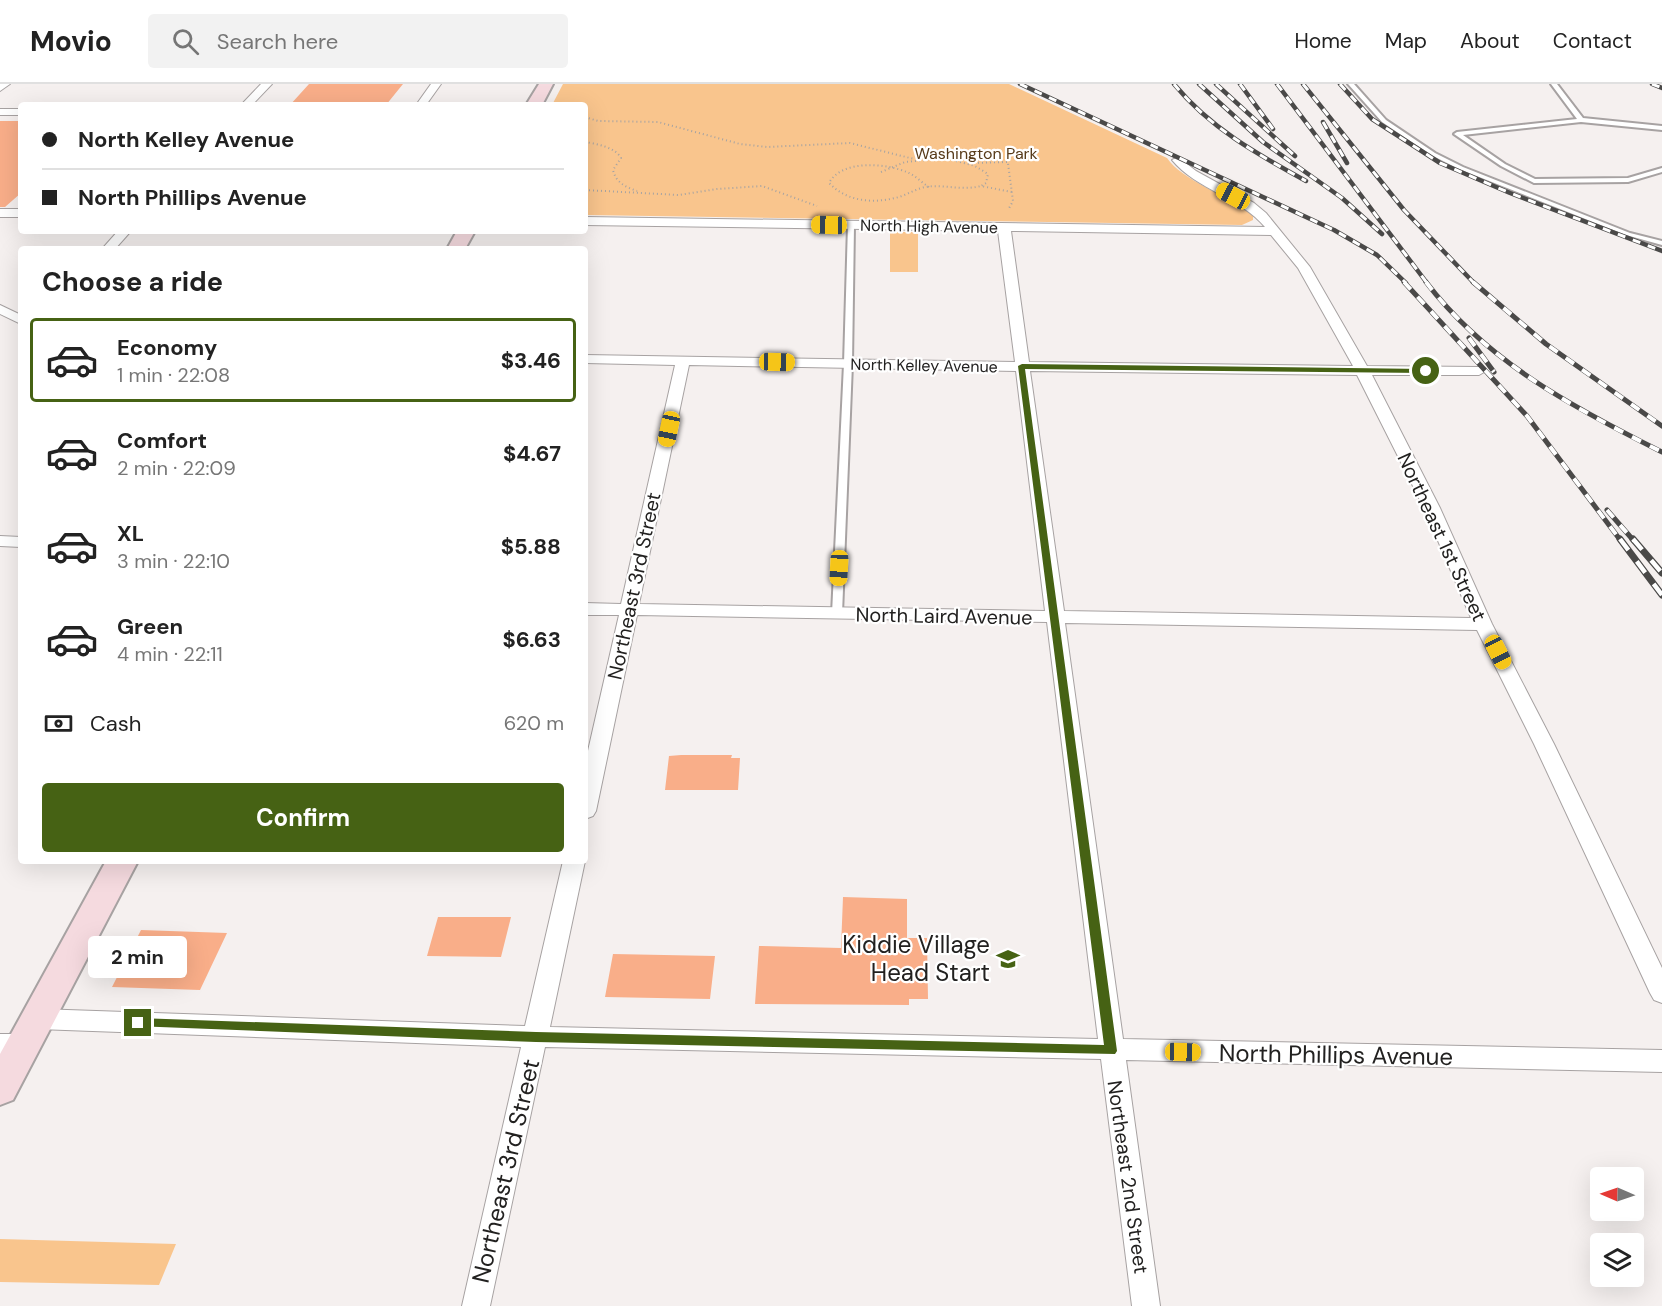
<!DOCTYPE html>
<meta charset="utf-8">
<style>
:root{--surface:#fff;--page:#f2f2f2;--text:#222;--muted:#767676;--line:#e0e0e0;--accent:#466214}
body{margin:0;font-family:"DM Sans",sans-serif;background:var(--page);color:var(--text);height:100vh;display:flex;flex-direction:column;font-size:22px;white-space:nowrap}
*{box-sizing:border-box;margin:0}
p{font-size:20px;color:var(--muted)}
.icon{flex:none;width:33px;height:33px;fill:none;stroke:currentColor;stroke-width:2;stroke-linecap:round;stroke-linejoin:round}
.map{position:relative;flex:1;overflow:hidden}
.sheet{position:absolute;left:18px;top:162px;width:570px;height:618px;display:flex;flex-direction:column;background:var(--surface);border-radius:6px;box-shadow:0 6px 24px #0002}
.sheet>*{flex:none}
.hud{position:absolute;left:18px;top:18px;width:570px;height:132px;border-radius:6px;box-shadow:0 6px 24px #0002;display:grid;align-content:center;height:132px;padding:0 24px;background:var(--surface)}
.needle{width:39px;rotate:272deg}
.buttons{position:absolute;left:1590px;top:1083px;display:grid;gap:12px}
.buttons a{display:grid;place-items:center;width:54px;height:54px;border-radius:6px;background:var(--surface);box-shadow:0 6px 24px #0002;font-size:30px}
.end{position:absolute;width:27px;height:27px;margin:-14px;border:8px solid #466214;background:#fff;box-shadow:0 0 0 3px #fff}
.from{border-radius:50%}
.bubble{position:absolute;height:42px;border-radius:6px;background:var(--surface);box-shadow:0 6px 24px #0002;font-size:20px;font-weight:700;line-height:42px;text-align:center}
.car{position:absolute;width:18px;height:36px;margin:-18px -9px;border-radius:8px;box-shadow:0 0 4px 2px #0007;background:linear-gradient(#f5c518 24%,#345 0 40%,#f5c518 0 76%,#345 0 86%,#f5c518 0)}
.hud b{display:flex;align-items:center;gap:21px;height:57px;font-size:22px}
.hud b+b{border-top:2px solid var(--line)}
.hud i{width:15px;height:15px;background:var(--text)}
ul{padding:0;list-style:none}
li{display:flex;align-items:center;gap:18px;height:84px;margin:0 12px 9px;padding:0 12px;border:3px solid transparent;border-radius:6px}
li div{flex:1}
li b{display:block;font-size:22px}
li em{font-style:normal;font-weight:700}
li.current{border-color:var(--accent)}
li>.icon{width:54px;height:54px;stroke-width:1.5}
h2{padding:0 24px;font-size:27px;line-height:72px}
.pay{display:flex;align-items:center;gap:15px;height:66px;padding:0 24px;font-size:22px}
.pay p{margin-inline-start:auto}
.primary-button{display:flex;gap:12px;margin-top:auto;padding:12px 24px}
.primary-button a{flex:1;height:69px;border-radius:6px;background:var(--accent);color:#fff;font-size:24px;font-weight:700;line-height:69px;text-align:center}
header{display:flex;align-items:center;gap:36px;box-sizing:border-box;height:84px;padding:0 30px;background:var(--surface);border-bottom:2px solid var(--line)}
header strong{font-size:28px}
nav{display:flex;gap:33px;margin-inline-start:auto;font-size:21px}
.search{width:420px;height:54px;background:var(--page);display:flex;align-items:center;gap:15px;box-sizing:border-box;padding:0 21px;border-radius:6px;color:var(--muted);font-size:22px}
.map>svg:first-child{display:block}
</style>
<header>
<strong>Movio</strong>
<div class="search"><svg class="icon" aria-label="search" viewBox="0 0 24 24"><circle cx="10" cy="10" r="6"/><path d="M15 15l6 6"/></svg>Search here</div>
<nav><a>Home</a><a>Map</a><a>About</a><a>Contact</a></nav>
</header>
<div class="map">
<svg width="1662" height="1222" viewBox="0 0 1662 1222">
<rect width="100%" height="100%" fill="#f5f0ef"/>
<path fill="#f9c58d" d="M563,0H1009L1167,74C1182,96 1226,111 1248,127L1253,132V136L1242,141L585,131V21H552Z
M890,148H918V188H890Z
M0,1155L176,1160L159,1201L0,1198Z"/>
<path fill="#f9ae89" d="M309,0H403L386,21H290Z
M0,37H21V109L5,123H0Z
M681,671H732L731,674H740L738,706H665L669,672Z
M843,813L907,815V854H927L928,915H909V921L755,920L759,862L841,864Z
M438,833H511L501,873L427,872Z
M141,846L227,849L200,906L112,903Z
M613,870L715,872L710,915L605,913Z"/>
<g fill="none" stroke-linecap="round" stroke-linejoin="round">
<g stroke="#a7a2a2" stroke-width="4">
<path id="lane" d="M1348,0H1354L1386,36L1435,69L1463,83L1630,149L1662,157V161L1626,151L1459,85L1431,71L1382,38Z
M1551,0H1557L1583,34L1662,42V46L1581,38L1463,51L1505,80L1535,95L1628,94L1662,84V88L1628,98L1534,99L1501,82L1454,50L1457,48L1577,35Z
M851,139L854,141L852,280L842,530L837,533L832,530L844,280L848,141Z"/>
</g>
<g stroke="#a7a2a2" stroke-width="2">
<path id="street" d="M0,0H10L0,7Z
M261,0H272L252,21H241Z
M431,0H441L426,21H416Z
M0,25H21V31H0Z
M1178,73L1196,87L1254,119L1266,129L1310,183L1367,282L1479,283L1486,287L1479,291H1372L1440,424L1492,540L1554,660L1662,884V919L1654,916L1650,909L1534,660L1477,546L1065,539L1123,955L1662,966V988L1126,976L1160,1222H1132L1101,975L545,963L490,1222H462L521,963L38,945L29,942L26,935L29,928L38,925L525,942L563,777H585L550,943L1098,955L1047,538L637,531L596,727L593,732L585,735V680L619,531H585V519L621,520L675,281L585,279V271L1015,278L998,147L585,141V133L1265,143C1240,113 1197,106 1172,76ZM1011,147L1271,151L1298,184L1353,282L1029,278ZM689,281L1016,287L1045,527L639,520ZM1030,287L1357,291L1424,424L1471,534L1064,527Z
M0,125H21V133H0Z
M118,147H131L115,165H102Z
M0,221L21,231V240L0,230Z
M0,452L21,453V463L0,462Z
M0,950H24L33,953L36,960L33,967L24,970H0Z"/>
</g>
<g stroke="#a7a2a2" stroke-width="4">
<path id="secondary" d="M539,0H553L542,21H526Z
M457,147H475L465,165H447Z
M106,777H138L13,1016L0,1021V970Z"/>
</g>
<path stroke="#a6a3a2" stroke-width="2" stroke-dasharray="1 3" stroke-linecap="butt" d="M585,33L598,37L658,38L740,60L767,63L850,59L914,75
M585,58C597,60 615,63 621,74L613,86C616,99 626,103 637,107
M946,67L949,75L975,82L988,90L986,99L981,102L1012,108
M1007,72L1013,117L1008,126
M970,79L1007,78
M881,88L905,78L948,74
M929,103C922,99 916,92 909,89C887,79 842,75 829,99C847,118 874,120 899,113C908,110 916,105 925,103C944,100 962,107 981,102
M585,106L679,111L717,105L762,102L817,122"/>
<use href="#lane" fill="#fff" fill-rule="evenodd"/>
<use href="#street" fill="#fff" fill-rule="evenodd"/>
<use href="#secondary" fill="#f5dadf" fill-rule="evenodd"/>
<g stroke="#4a4948" stroke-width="4.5">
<path id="rail-far2" d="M1020,0L1334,146L1377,171L1406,199
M1174,0C1210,44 1257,70 1306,97
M1199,0L1263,58L1342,114L1382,150
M1216,0L1295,72
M1240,0L1273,45
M1277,0L1427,199
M1303,0L1404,126L1474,199
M1340,0L1372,35L1440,79L1510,109L1662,167
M1652,0L1662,4
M1323,38L1347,79"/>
</g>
<g stroke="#4a4948" stroke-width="5">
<path id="rail-far1" d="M1404,198L1527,332L1621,457
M1426,198C1487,278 1574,324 1662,368
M1473,198L1546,260L1662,342
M1469,254L1494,288
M1607,426L1634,457"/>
</g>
<g stroke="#4a4948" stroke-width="7">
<path id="rail" d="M1620,455L1662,511
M1633,455L1662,489"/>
</g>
<use href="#rail-far2" stroke="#fff" stroke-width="3" stroke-dasharray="8" stroke-linecap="butt"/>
<use href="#rail-far1" stroke="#fff" stroke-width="4" stroke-dasharray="10" stroke-linecap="butt"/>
<use href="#rail" stroke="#fff" stroke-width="4.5" stroke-dasharray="14" stroke-linecap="butt"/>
</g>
<path fill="#466214" d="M1022,280L1426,285L1429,287L1426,289L1025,285L1117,967L1115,970L536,958L134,942V935L138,934L536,948L1104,961L1018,282Z"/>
<defs>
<g id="school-bare" transform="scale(1.8)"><path d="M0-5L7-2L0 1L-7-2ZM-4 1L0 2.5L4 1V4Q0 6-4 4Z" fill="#466214" stroke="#fff" stroke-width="2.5" paint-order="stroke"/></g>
</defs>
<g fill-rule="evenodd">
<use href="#school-bare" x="1008" y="875"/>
</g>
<g text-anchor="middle" stroke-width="4.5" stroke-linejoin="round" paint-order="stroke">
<g font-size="16" fill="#573a19" stroke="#fff">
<text x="976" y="75">Washington Park</text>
</g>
<g font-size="16" fill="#222120" stroke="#fff">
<text transform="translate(929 142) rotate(1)" y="6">North High Avenue</text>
<text transform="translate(924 281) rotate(1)" y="6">North Kelley Avenue</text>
</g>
<g font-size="20" fill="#222120" stroke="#fff">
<text transform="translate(1442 453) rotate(65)" y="7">Northeast 1st Street</text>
<text transform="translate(634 502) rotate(-78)" y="7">Northeast 3rd Street</text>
<text transform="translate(944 532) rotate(1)" y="7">North Laird Avenue</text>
<text transform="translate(1128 1093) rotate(82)" y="7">Northeast 2nd Street</text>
</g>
<g font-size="24" fill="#222120" stroke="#fff" text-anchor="end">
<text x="990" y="869">Kiddie Village<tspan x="990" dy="28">Head Start</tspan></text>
</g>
<g font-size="24" fill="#222120" stroke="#fff">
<text transform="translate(1336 971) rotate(1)" y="8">North Phillips Avenue</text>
<text transform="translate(506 1087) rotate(-77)" y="8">Northeast 3rd Street</text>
</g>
</g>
</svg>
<div class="buttons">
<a><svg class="needle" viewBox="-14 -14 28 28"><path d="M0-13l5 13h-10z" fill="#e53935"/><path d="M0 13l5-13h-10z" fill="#767676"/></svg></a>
<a><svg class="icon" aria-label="layers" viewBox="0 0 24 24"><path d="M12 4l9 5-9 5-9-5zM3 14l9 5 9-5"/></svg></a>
</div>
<i class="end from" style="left:1426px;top:287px"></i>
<i class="end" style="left:138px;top:939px"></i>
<div class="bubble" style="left:88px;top:852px;width:99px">2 min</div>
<i class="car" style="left:1233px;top:112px;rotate:298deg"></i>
<i class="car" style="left:829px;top:141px;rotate:271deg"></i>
<i class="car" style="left:777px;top:278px;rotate:91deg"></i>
<i class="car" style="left:669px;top:345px;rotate:192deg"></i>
<i class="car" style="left:839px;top:484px;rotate:183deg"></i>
<i class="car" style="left:1498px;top:568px;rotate:153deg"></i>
<i class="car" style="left:1183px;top:968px;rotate:91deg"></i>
<div class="hud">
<b><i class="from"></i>North Kelley Avenue</b>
<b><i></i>North Phillips Avenue</b>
</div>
<section class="sheet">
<h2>Choose a ride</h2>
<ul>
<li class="current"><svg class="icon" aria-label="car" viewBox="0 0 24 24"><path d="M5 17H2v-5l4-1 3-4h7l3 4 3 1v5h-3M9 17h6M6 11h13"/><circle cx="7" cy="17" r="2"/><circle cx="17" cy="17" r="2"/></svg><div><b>Economy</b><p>1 min · 22:08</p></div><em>$3.46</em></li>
<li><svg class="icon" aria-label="car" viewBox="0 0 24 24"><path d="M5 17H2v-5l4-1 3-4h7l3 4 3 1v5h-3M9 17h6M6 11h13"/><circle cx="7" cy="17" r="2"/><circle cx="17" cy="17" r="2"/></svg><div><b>Comfort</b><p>2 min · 22:09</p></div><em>$4.67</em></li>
<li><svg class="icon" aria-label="car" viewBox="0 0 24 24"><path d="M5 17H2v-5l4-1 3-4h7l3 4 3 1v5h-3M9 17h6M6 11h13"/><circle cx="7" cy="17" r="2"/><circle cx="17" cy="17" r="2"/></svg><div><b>XL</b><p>3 min · 22:10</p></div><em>$5.88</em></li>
<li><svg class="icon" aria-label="car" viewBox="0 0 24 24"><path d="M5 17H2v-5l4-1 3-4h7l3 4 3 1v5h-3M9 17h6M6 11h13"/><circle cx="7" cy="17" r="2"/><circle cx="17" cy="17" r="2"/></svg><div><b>Green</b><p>4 min · 22:11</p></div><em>$6.63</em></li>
</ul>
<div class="pay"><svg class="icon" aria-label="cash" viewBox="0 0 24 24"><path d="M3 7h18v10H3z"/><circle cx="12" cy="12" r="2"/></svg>Cash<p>620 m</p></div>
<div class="primary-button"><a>Confirm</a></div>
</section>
</div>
